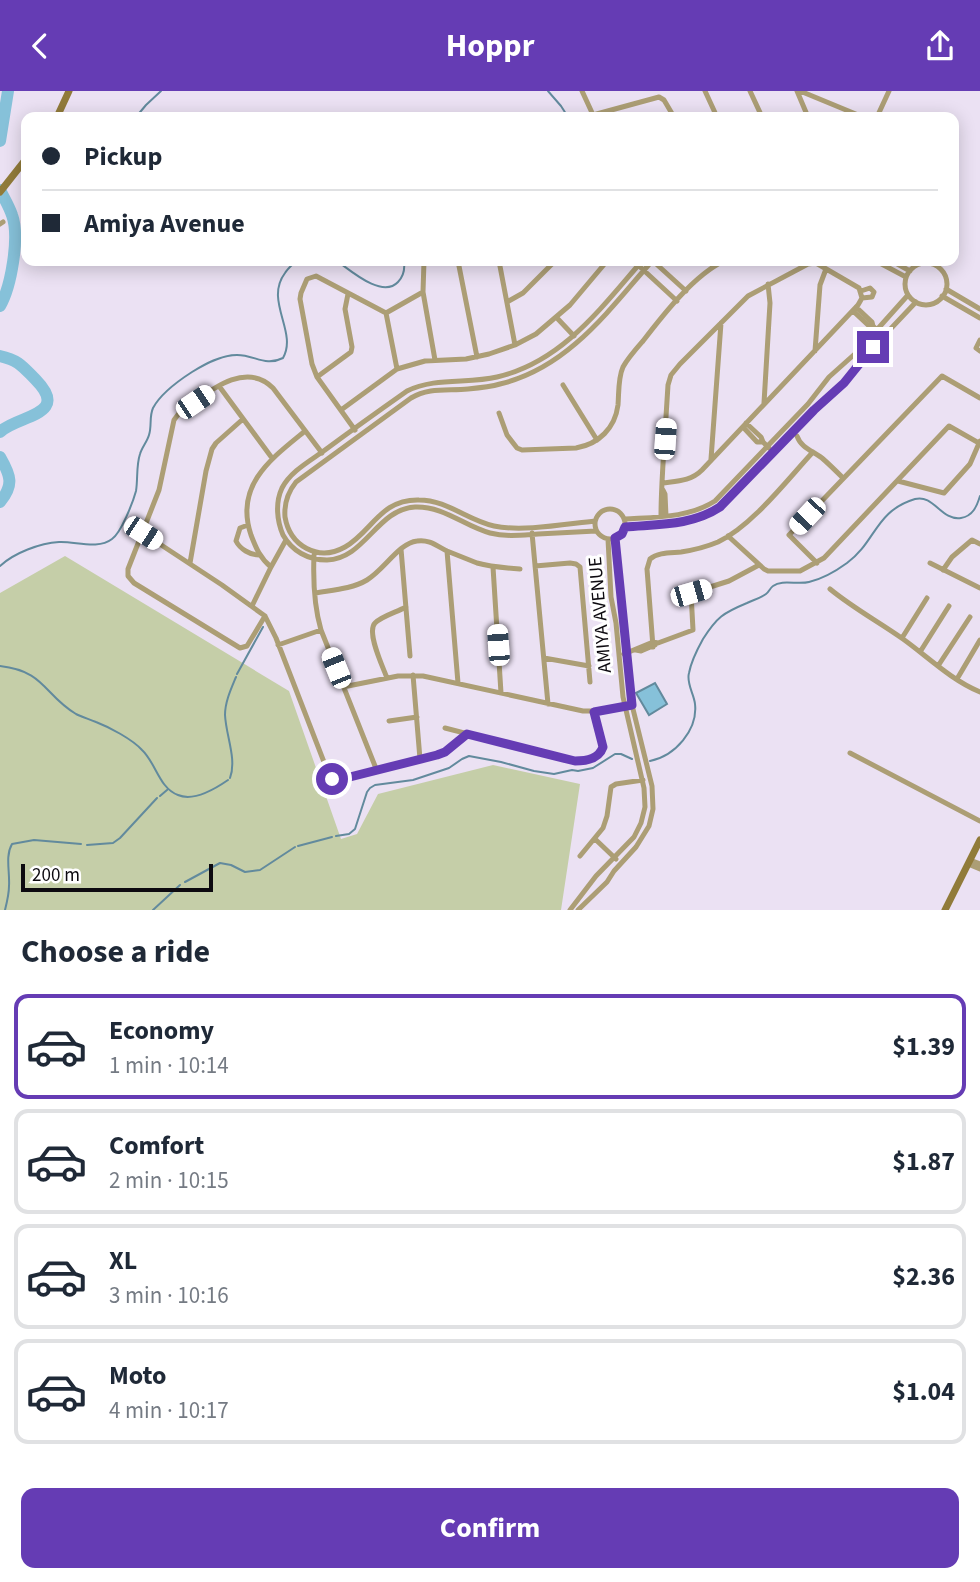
<!DOCTYPE html>
<meta charset="utf-8">
<style>
:root{--surface:#fff;--page:#f6f6f7;--text:#1f2937;--muted:#747a83;--line:#e0e1e3;--accent:#653cb4}
body{margin:0;font-family:"Source Sans 3",sans-serif;background:var(--page);color:var(--text);height:100vh;display:flex;flex-direction:column;font-size:26px;white-space:nowrap}
*{box-sizing:border-box;margin:0}
p{font-size:23px;color:var(--muted)}
.icon{flex:none;width:38px;height:38px;fill:none;stroke:currentColor;stroke-width:2;stroke-linecap:round;stroke-linejoin:round}
.map{position:relative;height:819px;overflow:hidden}
.sheet{display:flex;flex-direction:column;background:var(--surface);flex:1}
.sheet>*{flex:none}
.hud{position:absolute;left:21px;top:21px;width:938px;height:154px;border-radius:14px;box-shadow:0 4px 18px #0003;display:grid;align-content:center;height:154px;padding:0 21px;background:var(--surface)}
.scale{position:absolute;left:21px;bottom:18px;width:192px;box-sizing:border-box;padding-left:7px;border:4px solid #0d0a10;border-top:0;font-size:19px;line-height:24px;white-space:nowrap;color:#0d0a10;-webkit-text-stroke:5px #fff;paint-order:stroke}
.end{position:absolute;width:32px;height:32px;margin:-16px;border:9px solid #653cb4;background:#fff;box-shadow:0 0 0 4px #fff}
.from{border-radius:50%}
.car{position:absolute;width:21px;height:42px;margin:-21px -10px;border-radius:9px;box-shadow:0 0 5px 2px #0007;background:linear-gradient(#fff 24%,#345 0 40%,#fff 0 76%,#345 0 86%,#fff 0)}
.hud b{display:flex;align-items:center;gap:24px;height:66px;font-size:26px}
.hud b+b{border-top:2px solid var(--line)}
.hud i{width:18px;height:18px;background:var(--text)}
ul{padding:0;list-style:none}
li{display:flex;align-items:center;gap:21px;height:105px;margin:0 14px 10px;padding:0 7px;border:4px solid var(--line);border-radius:14px}
li div{flex:1}
li b{display:block;font-size:26px}
li em{font-style:normal;font-weight:700}
li.active{border-color:var(--accent)}
li>.icon{width:63px;height:63px;stroke-width:1.5}
h2{padding:0 21px;font-size:32px;line-height:84px}
.cta{display:flex;gap:14px;margin-top:auto;padding:14px 21px}
.cta a{flex:1;height:80px;border-radius:14px;background:var(--accent);color:#fff;font-size:28px;font-weight:700;line-height:80px;text-align:center}
header{display:flex;justify-content:space-between;align-items:center;height:91px;padding:0 21px;background:var(--accent);color:#fff;font-size:32px;font-weight:700}
.map>svg:first-child{display:block}
</style>
<header><svg class="icon" aria-label="back" viewBox="0 0 24 24"><path d="M15 5l-7 7 7 7"/></svg>Hoppr<svg class="icon" aria-label="share" viewBox="0 0 24 24"><path d="M12 15V3M7 8l5-5 5 5M5 13v7h14v-7"/></svg></header>
<div class="map">
<svg width="980" height="819" viewBox="0 0 980 819">
<rect width="100%" height="100%" fill="#ebe1f3"/>
<path fill="#c5cea8" d="M65,465L289,600L341,748L357,743L378,703L493,674L580,693L561,819H0V502Z"/>
<path fill="#86c1d9" stroke="#628a9d" stroke-width="2" d="M655,592L667,613L649,624L636,602Z"/>
<g fill="none" stroke-linecap="round" stroke-linejoin="round">
<path stroke="#628a9d" stroke-width="2" d="M548,0L561,15L568,26
M136,26L146,14L161,0
M23,160L26,158
M13,164L19,161
M337,170C350,179 382,208 398,191C404,185 405,178 404,170
M0,475C14,462 40,452 59,451C75,450 98,459 112,448C121,442 133,411 136,400C138,388 136,375 140,363C142,356 147,351 149,344C152,335 149,326 153,317C161,302 178,290 192,281C205,273 221,264 237,264C255,264 265,276 283,267C298,241 264,210 285,182C288,177 292,174 296,170
M0,575C45,580 44,604 76,623C82,626 89,628 96,631C109,636 132,648 142,659C156,672 159,697 178,704C194,711 215,698 228,689
M237,583L263,536
M650,670C675,665 698,639 695,613C694,603 686,592 689,582C691,571 698,557 703,548C717,526 723,522 747,512C753,509 761,507 766,503C769,501 770,497 773,495C782,488 798,494 809,491C822,488 836,480 847,472C876,451 875,420 915,408C934,403 941,430 961,427C973,425 977,415 980,405
M230,687C237,668 226,645 225,624C225,611 231,598 236,586
M160,705L167,699
M336,745L349,743L355,738L367,701L370,697L375,694L413,689L449,677L462,668L469,665L501,671L534,680L554,683L572,679L578,680L593,677L615,663H621L632,668
M87,754L113,752L120,747L157,707
M298,755L332,746
M185,791L220,772L231,774L245,781L260,779L295,756
M5,819C7,811 9,803 9,795C10,781 5,765 12,753L34,749L81,753
M153,819L180,794"/>
<path stroke="#86c1d9" stroke-width="12" d="M0,50L8,0
M0,99C4,107 9,115 12,124C20,146 11,196 0,215
M0,265C19,269 23,276 36,289C71,325 17,324 0,341
M0,366C11,385 14,394 0,411"/>
<path stroke="#ac9e75" stroke-width="5" d="M582,0L594,26
M705,0L717,26
M750,0L762,26
M797,0L808,26
M800,0L863,26
M593,24L659,6L664,9L674,26
M877,26L889,0
M0,133L3,131
M424,170L423,201L435,269
M458,170L477,266
M499,170L515,254
M653,170L686,200
M876,170L906,186
M892,170L910,180
M905 193a21 21 0 1 1 42 0a21 21 0 1 1-42 0Z
M638,174L677,210
M946,198L980,218
M861,200L870,197L874,201L872,206L862,207
M942,205L980,227
M507,211L523,202L555,170
M856,216L872,231L873,235L879,241
M853,220L868,234L873,235
M386,222L397,278
M386,222L423,201
M557,227L574,245
M980,249L976,257L980,260
M815,260L820,194L826,178
M317,286L351,261L352,256L345,218L348,203
M563,294L597,349
M219,295L272,367
M764,312L770,212L768,193
M341,319L397,278L425,270L466,268L489,263L515,254L536,243L570,214L607,170
M499,322L507,344L517,357L522,359L576,357C599,353 615,337 618,314C619,301 618,287 623,276C628,267 636,258 643,250C663,224 694,184 724,170
M746,332L761,346L763,351L769,357
M743,336L757,351H763
M355,339L317,286L312,273L300,208L301,202L307,188L316,185L386,222
M797,345C801,357 813,360 822,367C829,373 836,380 843,387
M711,368L721,232
M898,390L944,402L970,373L980,350
M663,399L665,403L666,425
M595 433a15 15 0 1 1 30 0a15 15 0 1 1-30 0Z
M661,425C661,407 662,391 663,373L668,294L671,284L680,273L748,205L808,173L816,172L859,197L862,207L858,214L702,379C691,390 678,390 663,392
M625,428C656,426 688,427 715,410L808,313L829,286L857,261L908,204
M595,430C566,433 522,441 494,435C467,429 447,409 419,409C380,408 372,441 345,456C318,471 290,455 285,426C284,413 288,401 296,391L411,307C429,296 448,300 468,298C479,297 490,296 500,293C568,277 609,219 652,170
M248,434L240,437L236,450C240,458 250,464 259,464
M625,436C658,433 691,435 720,417L814,319L844,291L863,267L916,211
M596,440C577,441 557,442 538,443C522,444 506,446 490,442C464,435 444,415 415,416C377,418 365,468 327,469C308,469 292,460 283,444C277,430 275,412 282,397C291,380 310,370 325,359C352,339 380,319 407,300C435,286 468,293 497,286C562,271 601,217 642,170
M143,442L222,494L265,525L276,547L329,684L333,688L338,689L437,664L445,661L467,643
M532,442L548,613
M728,445L764,478L768,480H800L824,467L949,335L979,352
M401,458L410,565
M447,460L458,592
M314,464C313,489 314,515 321,539L377,680
M190,472L206,380L212,358L216,352L243,328
M817,472L789,444L942,285L980,307
M930,472L980,497
M535,475L570,472L576,473L580,476L590,591
M271,476C260,467 256,457 251,444C234,394 272,367 305,340
M493,476L501,602
M943,479L952,466L972,449L980,453
M830,498C853,517 879,531 903,548C928,566 951,589 980,601
M315,502C332,499 352,498 367,489C384,479 399,452 417,450C429,448 437,455 447,460C457,464 467,468 477,472C491,476 505,477 520,478
M252,515L271,476L286,449
M265,525L247,555L240,557L134,492L128,485V478L159,399L174,329L180,321C206,303 244,268 273,297L322,362
M902,547L927,507
M278,554L321,539
M653,556L647,478L650,468C658,461 671,462 681,461C694,459 706,456 718,451C752,435 787,389 813,361
M636,559L641,560L655,554
M920,561L949,515
M624,563L653,551L658,552L693,539L691,502L729,490L759,474
M544,567L589,575
M938,575L970,526
M413,584L420,668
M387,587C383,576 366,541 375,532C382,525 397,521 406,516
M957,588L980,549
M343,596L398,585H423L583,620H600L632,614
M389,630L417,626
M445,637L569,669C614,676 601,648 594,621
M850,662L980,730
M595,748L616,768
M580,765L603,737L607,725L611,696L616,693L643,689
M970,769L980,773
M968,773L980,778
M570,819L596,785L634,746L641,732L645,716L644,697L623,606L616,532L611,506L608,448
M578,819L607,791L614,780L636,756L649,735L653,718L652,695L632,614L616,447"/>
<path stroke="#917b3a" stroke-width="7" d="M57,26L69,0
M0,101L26,68
M945,819L980,749"/>
</g>
<g fill="none" stroke-linecap="round" stroke-linejoin="round">
<path stroke="#653cb4" stroke-width="9" d="M332,688L338,689L437,664L445,661L467,643L575,670C587,670 599,668 603,656L594,621L632,614L615,447L622,443L625,436C658,433 691,435 720,416L814,319L844,292L873,256"/>
</g>
<g text-anchor="middle" stroke-width="6" stroke-linejoin="round" paint-order="stroke">
<g font-size="19" fill="#0d0a10" stroke="#fff">
<text transform="translate(599 524) rotate(-95)" y="7">AMIYA AVENUE</text>
</g>
</g>
</svg>
<div class="scale">200 m</div>
<i class="end from" style="left:332px;top:688px"></i>
<i class="end" style="left:873px;top:256px"></i>
<i class="car" style="left:195px;top:311px;rotate:56deg"></i>
<i class="car" style="left:665px;top:348px;rotate:4deg"></i>
<i class="car" style="left:807px;top:425px;rotate:223deg"></i>
<i class="car" style="left:143px;top:442px;rotate:123deg"></i>
<i class="car" style="left:691px;top:502px;rotate:74deg"></i>
<i class="car" style="left:498px;top:554px;rotate:356deg"></i>
<i class="car" style="left:336px;top:577px;rotate:338deg"></i>
<div class="hud">
<b><i class="from"></i>Pickup</b>
<b><i></i>Amiya Avenue</b>
</div>
</div>
<section class="sheet">
<h2>Choose a ride</h2>
<ul>
<li class="active"><svg class="icon" aria-label="car" viewBox="0 0 24 24"><path d="M5 17H2v-5l4-1 3-4h7l3 4 3 1v5h-3M9 17h6M6 11h13"/><circle cx="7" cy="17" r="2"/><circle cx="17" cy="17" r="2"/></svg><div><b>Economy</b><p>1 min · 10:14</p></div><em>$1.39</em></li>
<li><svg class="icon" aria-label="car" viewBox="0 0 24 24"><path d="M5 17H2v-5l4-1 3-4h7l3 4 3 1v5h-3M9 17h6M6 11h13"/><circle cx="7" cy="17" r="2"/><circle cx="17" cy="17" r="2"/></svg><div><b>Comfort</b><p>2 min · 10:15</p></div><em>$1.87</em></li>
<li><svg class="icon" aria-label="car" viewBox="0 0 24 24"><path d="M5 17H2v-5l4-1 3-4h7l3 4 3 1v5h-3M9 17h6M6 11h13"/><circle cx="7" cy="17" r="2"/><circle cx="17" cy="17" r="2"/></svg><div><b>XL</b><p>3 min · 10:16</p></div><em>$2.36</em></li>
<li><svg class="icon" aria-label="car" viewBox="0 0 24 24"><path d="M5 17H2v-5l4-1 3-4h7l3 4 3 1v5h-3M9 17h6M6 11h13"/><circle cx="7" cy="17" r="2"/><circle cx="17" cy="17" r="2"/></svg><div><b>Moto</b><p>4 min · 10:17</p></div><em>$1.04</em></li>
</ul>
<div class="cta"><a>Confirm</a></div>
</section>
